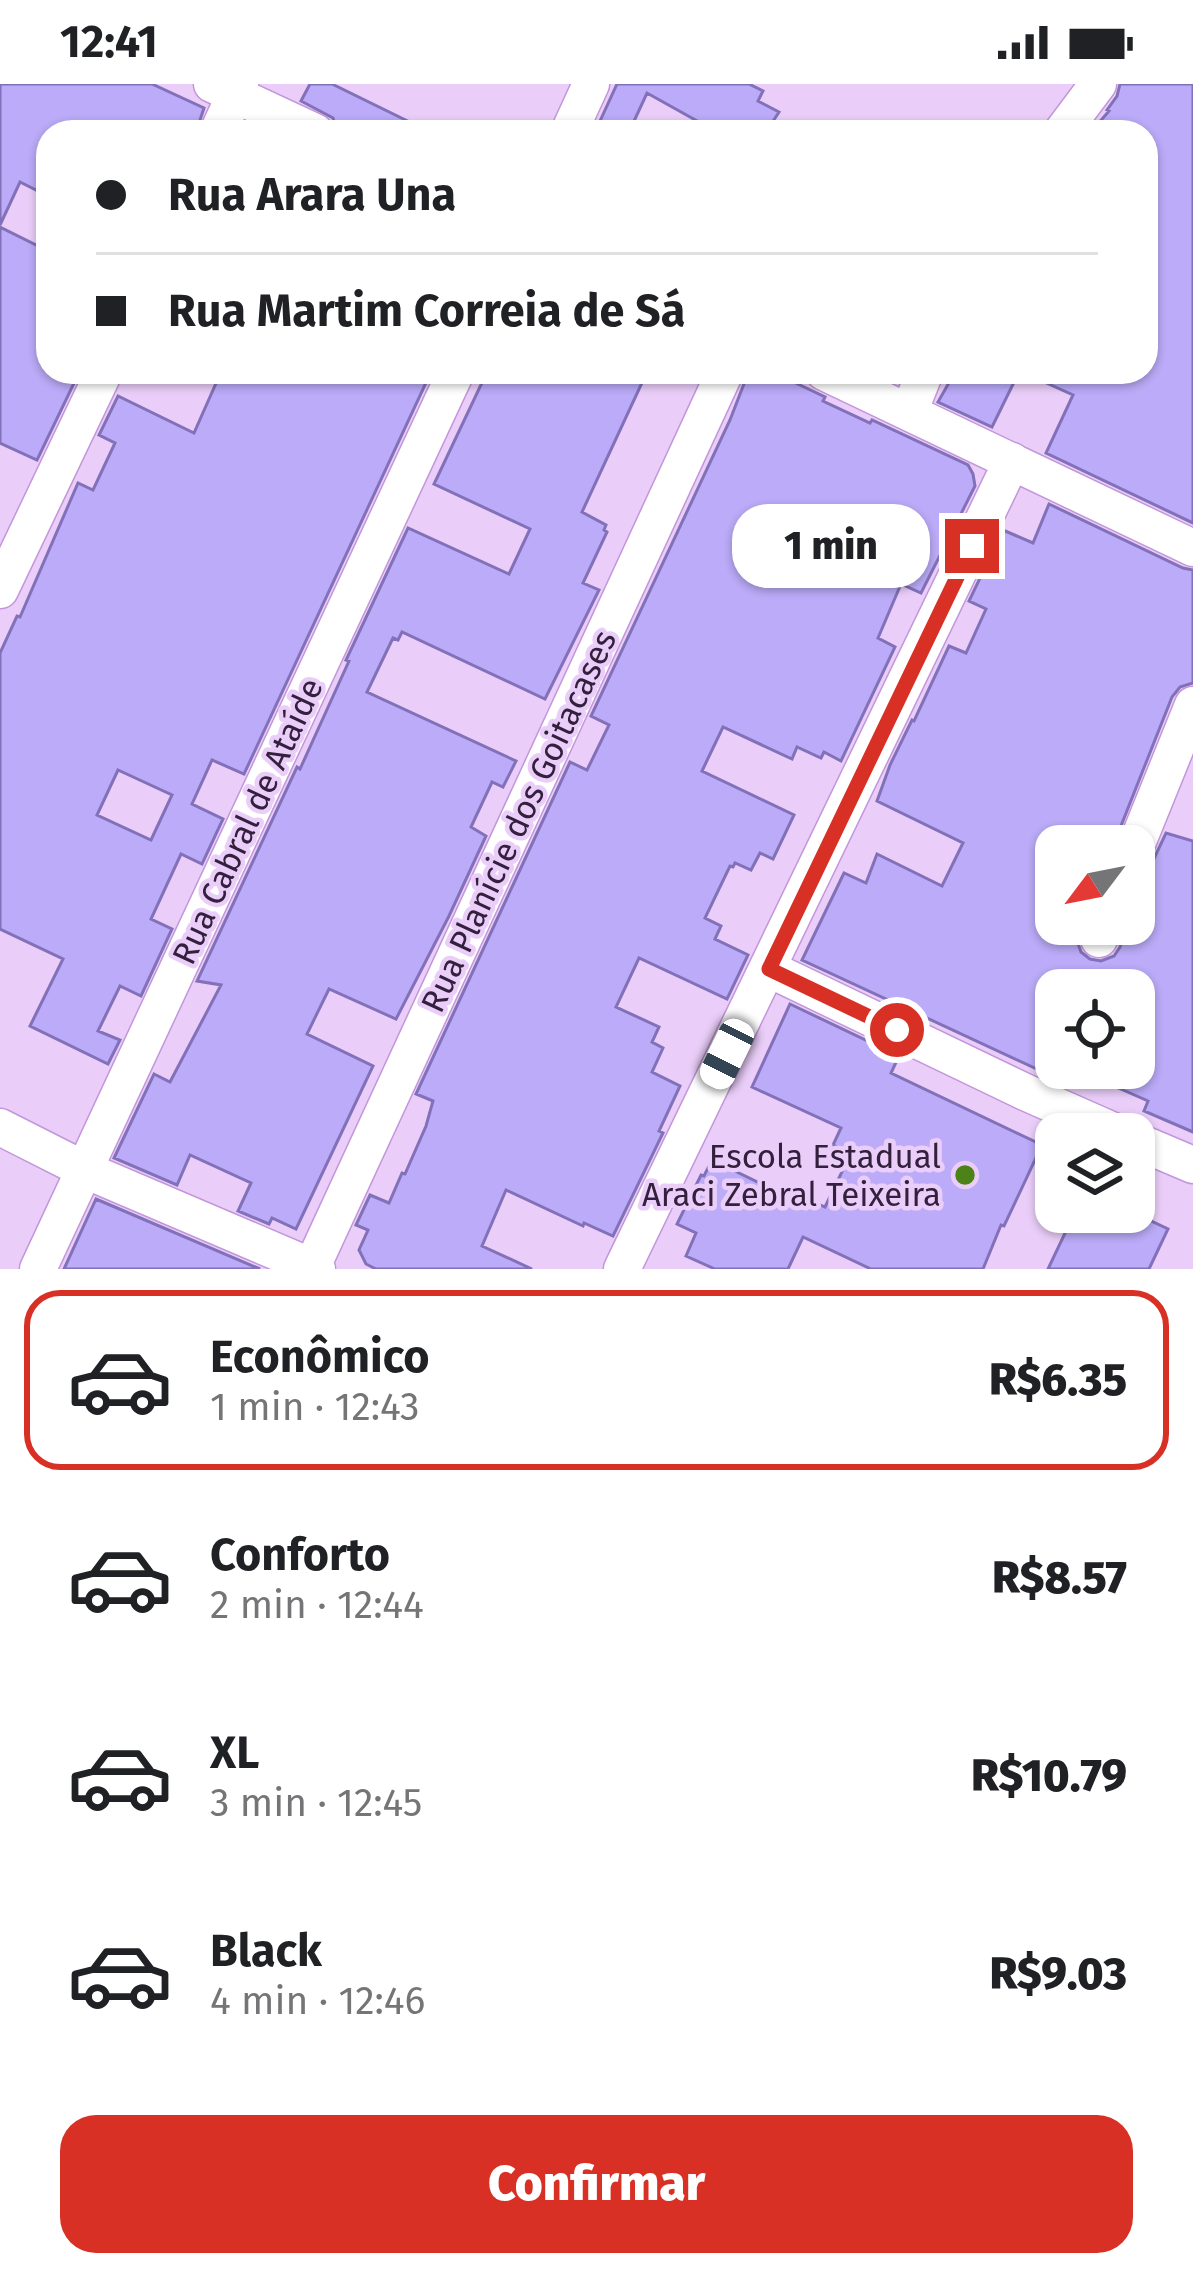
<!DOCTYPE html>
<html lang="pt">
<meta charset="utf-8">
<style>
:root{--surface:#fff;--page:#f6f6f6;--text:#202124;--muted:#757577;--line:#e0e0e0;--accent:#d93025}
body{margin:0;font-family:"Fira Sans",sans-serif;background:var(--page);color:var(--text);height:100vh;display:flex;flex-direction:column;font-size:45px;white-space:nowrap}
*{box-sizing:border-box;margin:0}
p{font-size:39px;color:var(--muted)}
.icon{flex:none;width:66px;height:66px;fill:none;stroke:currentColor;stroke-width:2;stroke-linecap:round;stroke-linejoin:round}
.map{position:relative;height:1185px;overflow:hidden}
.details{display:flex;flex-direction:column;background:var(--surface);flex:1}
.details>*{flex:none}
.hud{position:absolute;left:36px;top:36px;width:1122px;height:264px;border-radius:36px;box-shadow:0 3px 9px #0004;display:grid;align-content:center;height:264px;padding:0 60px;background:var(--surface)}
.needle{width:78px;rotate:238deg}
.buttons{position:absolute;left:1035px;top:741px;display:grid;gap:24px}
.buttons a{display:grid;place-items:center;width:120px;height:120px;border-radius:24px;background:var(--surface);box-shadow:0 3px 9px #0004;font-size:60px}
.end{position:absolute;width:54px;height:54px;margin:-27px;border:15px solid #d93025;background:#fff;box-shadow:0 0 0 6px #fff}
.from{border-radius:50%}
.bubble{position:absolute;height:84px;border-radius:36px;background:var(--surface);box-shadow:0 3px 9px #0004;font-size:39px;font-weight:800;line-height:84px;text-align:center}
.car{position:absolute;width:36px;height:72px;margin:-36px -18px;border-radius:15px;box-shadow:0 0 9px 3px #0007;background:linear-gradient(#fff 24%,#345 0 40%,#fff 0 76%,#345 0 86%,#fff 0)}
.hud b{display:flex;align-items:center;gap:42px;height:114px;font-size:45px}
.hud b+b{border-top:3px solid var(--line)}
.hud i{width:30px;height:30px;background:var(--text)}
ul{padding:21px 0 0;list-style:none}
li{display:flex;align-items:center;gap:36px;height:180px;margin:0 24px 18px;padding:0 36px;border:6px solid transparent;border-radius:36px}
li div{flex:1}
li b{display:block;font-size:45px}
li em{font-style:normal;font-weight:800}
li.active{border-color:var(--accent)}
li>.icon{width:108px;height:108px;stroke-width:1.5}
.action{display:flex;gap:24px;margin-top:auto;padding:24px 60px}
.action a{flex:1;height:138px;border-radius:36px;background:var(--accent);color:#fff;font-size:48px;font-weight:800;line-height:138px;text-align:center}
.status{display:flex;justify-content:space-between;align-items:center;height:84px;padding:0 60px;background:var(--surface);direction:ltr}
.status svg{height:33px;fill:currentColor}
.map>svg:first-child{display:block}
</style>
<div class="status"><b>12:41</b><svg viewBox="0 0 49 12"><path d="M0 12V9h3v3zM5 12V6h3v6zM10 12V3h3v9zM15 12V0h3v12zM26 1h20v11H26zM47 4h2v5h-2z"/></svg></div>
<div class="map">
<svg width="1193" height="1185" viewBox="0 0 1193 1185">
<rect width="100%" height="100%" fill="#eacef9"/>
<path fill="#bbabf8" stroke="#8271b9" stroke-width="3" fill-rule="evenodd" d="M0,0H152L204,24L196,48H48V112L20,98L0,141Z
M310,0H332L430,48H337L333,34L301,17Z
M617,0H749L763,7L758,17L779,28L766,48H717L647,9L629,48H595Z
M1120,0H1193V439L1046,369L1073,311L1022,288H1146V48H1091L1109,27L1107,26L1117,12Z
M0,143L48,167V181L41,197L48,200V288H66L77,293L37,376L0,359Z
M221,288H431L244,690L212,676L192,720L223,735L202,780L181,770L151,835L172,845L141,912L120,902L98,947L120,956L108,980L30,942L63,875L0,845V569L17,532L20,533L78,399L93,406L115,359L99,351L118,312L194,349ZM118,686L172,711L151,756L97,731Z
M487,288H647L582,428L606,441L604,446L607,448L583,499L599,506L545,615L402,548L398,556L393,554L367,608L516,677L503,703L492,698L471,743L486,752L449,832L396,935L329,905L307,950L373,982L296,1145L272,1134L269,1140L238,1127L251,1099L190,1071L177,1101L114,1074L154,990L170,998L221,901L197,897L297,683L300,685L349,577L346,576L408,444L509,490L530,445L434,400Z
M759,288H766L780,295L781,292L825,313L823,317L870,339L872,336L968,381L973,390L975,402L921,509L901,500L878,554L895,563L841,677L824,668L821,674L797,663L792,675L723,643L702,687L794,731L773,775L760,769L751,786L735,779L733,783L730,782L705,834L721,842L715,855L748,871L727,915L639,874L616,923L659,943L652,958L663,964L652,988L680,1002L659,1047L663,1049L613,1152L584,1139L583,1142L506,1106L482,1162L532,1185H376L366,1180L359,1166L368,1146L356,1141L370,1111L389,1119L402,1089L405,1090L426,1042L433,1017L416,1010L570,678L587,686L609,641L591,632L730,336L747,292Z
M955,288H1019L992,343L938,318Z
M1049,420L1183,484L1193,486V599L1180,603L1172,613L1113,762H1056V840H1081L1077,857L1081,868L1090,875L1101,877L1114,872L1120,863L1127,840H1134V817L1166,749L1193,757V1048L1144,1027L1148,1017L1073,984H1134V906H1056V994L802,876L844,789L866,799L877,770L942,802L963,759L877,717L890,681L912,636L914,637L949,562L966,569L986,525L969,517L1003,446L1033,459Z
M790,920L899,972L891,989L1042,1061L1004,1142L1001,1141L983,1185H871L803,1153L788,1185H715L686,1172L696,1149L677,1140L701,1091L704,1092L712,1076L797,1117L800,1112L825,1123L851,1069L833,1061L841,1044L752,1003Z
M96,1115L260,1185H64Z
M1075,1128H1132L1168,1145L1149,1185H1048Z"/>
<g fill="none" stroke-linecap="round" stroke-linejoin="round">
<g stroke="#c396db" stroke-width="39">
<path id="minor" d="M212,0L315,48
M218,48L240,0
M569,48L591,0
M1062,48L1098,0
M824,288L1193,464
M909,328L925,288
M0,506L104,288
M1134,767L1193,621
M1099,855L1105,840
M769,885L1025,1008L1120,1050
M0,1043L85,1086L317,1185
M1134,1056L1193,1081
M38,1185L456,288
M311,1185L725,288
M622,1185L1012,377"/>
</g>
<use href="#minor" stroke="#fff" stroke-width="36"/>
</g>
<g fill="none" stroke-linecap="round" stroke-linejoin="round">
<path stroke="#d93025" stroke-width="15" d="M897,946L769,885L972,462"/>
</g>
<circle fill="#4d8218" stroke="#eacef9" stroke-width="4.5" cx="965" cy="1091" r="12"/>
<g text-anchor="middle" stroke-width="9" stroke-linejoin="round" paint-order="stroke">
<g font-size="33" fill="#32203c" stroke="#eacef9">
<text transform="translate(247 737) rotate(-65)" y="12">Rua Cabral de Ataíde</text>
<text transform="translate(518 737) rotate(-65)" y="12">Rua Planície dos Goitacases</text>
</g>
<g font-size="33" fill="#32203c" stroke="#eacef9" text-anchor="end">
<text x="941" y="1084">Escola Estadual<tspan x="941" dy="38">Araci Zebral Teixeira</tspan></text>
</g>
</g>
</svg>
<div class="buttons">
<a><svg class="needle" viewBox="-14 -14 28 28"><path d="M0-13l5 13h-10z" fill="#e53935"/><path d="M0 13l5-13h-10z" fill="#757577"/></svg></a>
<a><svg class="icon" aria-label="locate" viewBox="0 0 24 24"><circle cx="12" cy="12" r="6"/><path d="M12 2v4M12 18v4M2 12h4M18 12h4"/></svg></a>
<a><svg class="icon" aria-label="layers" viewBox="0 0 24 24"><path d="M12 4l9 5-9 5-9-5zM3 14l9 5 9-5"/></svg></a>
</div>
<i class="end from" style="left:897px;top:946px"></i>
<i class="end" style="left:972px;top:462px"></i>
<div class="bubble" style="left:732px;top:420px;width:198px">1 min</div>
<i class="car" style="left:727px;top:970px;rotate:206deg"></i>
<div class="hud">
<b><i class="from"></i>Rua Arara Una</b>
<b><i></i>Rua Martim Correia de Sá</b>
</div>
</div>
<section class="details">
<ul>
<li class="active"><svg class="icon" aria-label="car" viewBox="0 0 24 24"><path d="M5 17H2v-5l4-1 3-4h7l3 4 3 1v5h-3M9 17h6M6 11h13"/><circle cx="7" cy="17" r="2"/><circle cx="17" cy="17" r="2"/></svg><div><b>Econômico</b><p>1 min · 12:43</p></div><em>R$6.35</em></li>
<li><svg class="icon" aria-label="car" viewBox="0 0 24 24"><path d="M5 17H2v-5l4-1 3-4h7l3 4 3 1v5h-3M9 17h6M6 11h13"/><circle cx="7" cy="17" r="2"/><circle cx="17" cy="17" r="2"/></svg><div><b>Conforto</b><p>2 min · 12:44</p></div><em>R$8.57</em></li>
<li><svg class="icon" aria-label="car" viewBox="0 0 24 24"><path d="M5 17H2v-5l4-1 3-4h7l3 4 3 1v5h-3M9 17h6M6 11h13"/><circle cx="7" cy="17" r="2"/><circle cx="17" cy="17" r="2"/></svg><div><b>XL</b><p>3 min · 12:45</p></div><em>R$10.79</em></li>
<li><svg class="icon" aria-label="car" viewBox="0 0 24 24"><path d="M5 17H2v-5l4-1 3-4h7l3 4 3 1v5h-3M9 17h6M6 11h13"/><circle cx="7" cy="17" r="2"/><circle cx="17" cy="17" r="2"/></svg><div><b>Black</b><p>4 min · 12:46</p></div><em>R$9.03</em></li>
</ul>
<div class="action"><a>Confirmar</a></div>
</section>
